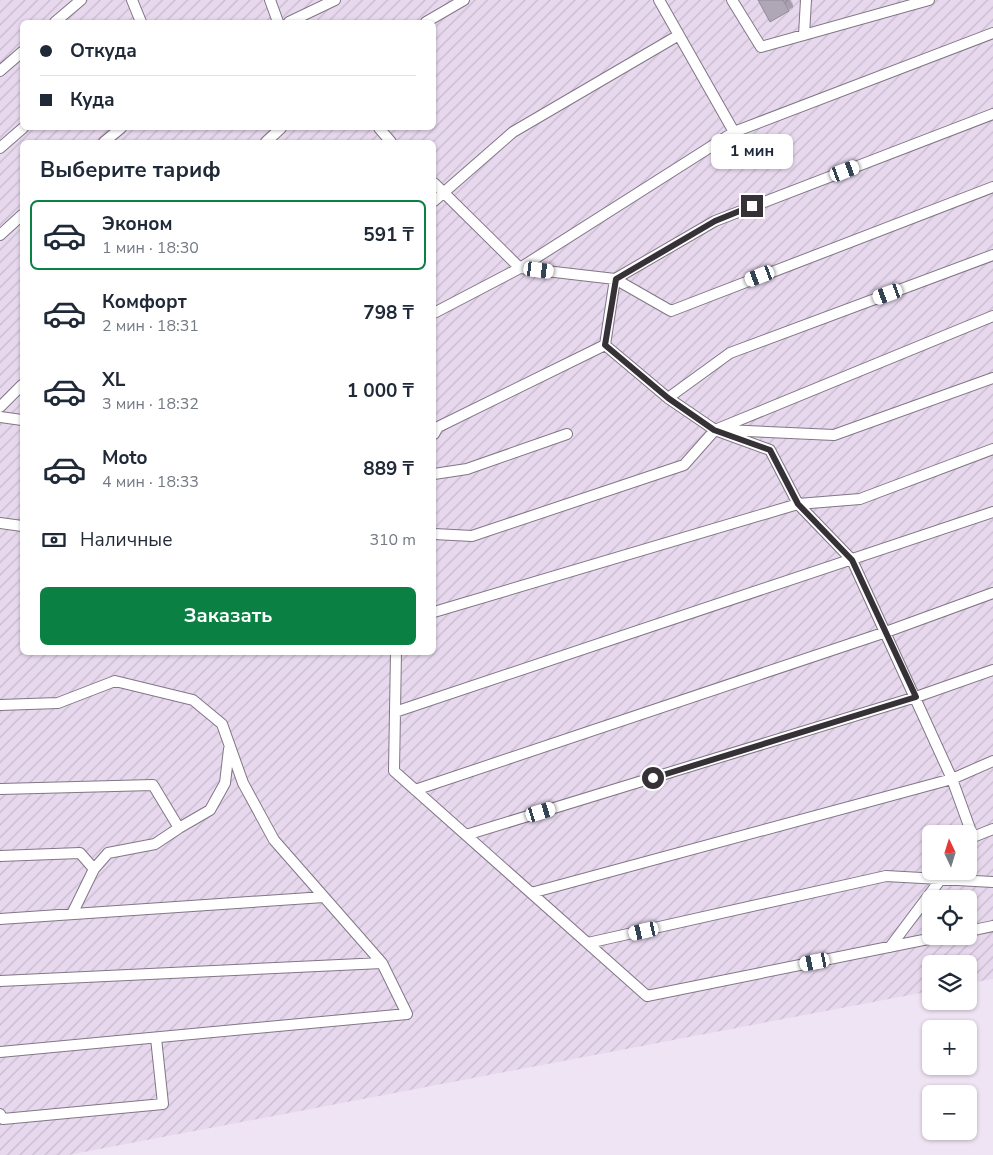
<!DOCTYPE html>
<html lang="ru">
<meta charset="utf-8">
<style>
:root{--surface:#fff;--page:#f6f6f7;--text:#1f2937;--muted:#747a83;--line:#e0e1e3;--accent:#0b8043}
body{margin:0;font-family:"Nunito Sans",sans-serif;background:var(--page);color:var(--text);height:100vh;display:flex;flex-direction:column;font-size:19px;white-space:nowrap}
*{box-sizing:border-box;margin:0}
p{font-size:16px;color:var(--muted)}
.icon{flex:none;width:28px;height:28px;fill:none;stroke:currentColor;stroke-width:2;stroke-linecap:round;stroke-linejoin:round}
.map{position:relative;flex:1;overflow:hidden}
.sheet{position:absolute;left:20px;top:140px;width:416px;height:515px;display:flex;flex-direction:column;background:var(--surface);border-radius:8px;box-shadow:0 1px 4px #0004}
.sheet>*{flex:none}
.hud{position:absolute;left:20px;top:20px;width:416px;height:110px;border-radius:8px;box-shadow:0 1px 4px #0004;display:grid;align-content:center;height:110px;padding:0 20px;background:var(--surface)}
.needle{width:32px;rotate:356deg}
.tools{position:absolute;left:922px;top:825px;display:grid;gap:10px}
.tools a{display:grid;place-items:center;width:55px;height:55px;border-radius:8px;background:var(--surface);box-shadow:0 1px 4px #0004;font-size:25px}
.end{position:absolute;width:22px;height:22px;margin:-11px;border:6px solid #353136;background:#fff;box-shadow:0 0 0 2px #fff}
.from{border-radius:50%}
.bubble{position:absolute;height:35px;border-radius:8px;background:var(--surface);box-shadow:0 1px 4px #0004;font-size:16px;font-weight:700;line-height:35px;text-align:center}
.car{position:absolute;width:15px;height:30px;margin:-15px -8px;border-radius:6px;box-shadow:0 0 4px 1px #0007;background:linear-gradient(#fff 24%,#345 0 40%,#fff 0 76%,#345 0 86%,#fff 0)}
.hud b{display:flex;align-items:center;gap:18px;height:48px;font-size:19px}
.hud b+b{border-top:1px solid var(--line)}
.hud i{width:12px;height:12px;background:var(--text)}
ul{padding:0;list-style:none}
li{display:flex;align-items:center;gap:15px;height:70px;margin:0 10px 8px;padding:0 10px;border:2px solid transparent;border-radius:8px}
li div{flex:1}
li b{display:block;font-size:19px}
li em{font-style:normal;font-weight:700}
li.selected{border-color:var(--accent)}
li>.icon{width:45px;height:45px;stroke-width:1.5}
h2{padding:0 20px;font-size:22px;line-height:60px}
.pay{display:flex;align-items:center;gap:12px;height:55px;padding:0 20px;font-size:19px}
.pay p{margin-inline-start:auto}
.button{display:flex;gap:10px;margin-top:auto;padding:10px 20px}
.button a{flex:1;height:58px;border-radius:8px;background:var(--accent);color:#fff;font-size:20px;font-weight:700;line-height:58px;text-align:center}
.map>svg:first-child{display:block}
</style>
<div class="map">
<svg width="993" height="1155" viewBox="0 0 993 1155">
<defs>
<pattern id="industrial-furrows" width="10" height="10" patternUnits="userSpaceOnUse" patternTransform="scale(1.25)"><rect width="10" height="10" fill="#e7d8ee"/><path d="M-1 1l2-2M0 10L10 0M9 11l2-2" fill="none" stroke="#c7bacd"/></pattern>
<filter id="shadow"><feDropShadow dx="4.5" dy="-4.5" stdDeviation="0" flood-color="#0004"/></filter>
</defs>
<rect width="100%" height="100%" fill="#efe4f3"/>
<path fill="url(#industrial-furrows)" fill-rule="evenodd" d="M0,0H993V979L969,983V964H931V991L68,1155H0ZM22,22H434V128H22ZM22,142H434V652H22ZM931,834H969V871H931ZM931,899H969V936H931Z"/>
<path fill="#afa7b6" stroke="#928a99" filter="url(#shadow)" d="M758,0H783L789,11L770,22Z"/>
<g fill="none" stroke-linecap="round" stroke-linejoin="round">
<g stroke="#817785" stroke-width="12">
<path id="service" d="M132,0L141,22
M270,0L278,22
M732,0L761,47L929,0
M55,22L81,0
M289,22L335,0
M426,22L464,0
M804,35L806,0
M0,71L22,52
M379,128L391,142
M734,132L993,33
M104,142L121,128
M266,142L281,128
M0,148L23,128
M434,183L520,268L615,279L715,221L993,114
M434,201L513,132L679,35
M0,235L22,215
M434,313L520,268L734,132L659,0
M605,345L668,398L730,353L993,255
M668,398L715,430L993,316
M0,407L22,385
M0,417L22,420
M715,430L770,450L798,504L852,560L952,779L973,837L969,842
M725,430L834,435L993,378
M434,434L438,427L605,345L615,279L671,311L993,187
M434,474L467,469L567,434
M0,523L22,526
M434,534L472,536L684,465L715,430
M434,612L798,504L860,499L993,449
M396,652L394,771L647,996L943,936
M0,705L58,703L115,681L193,700L222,724L243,783L274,840L382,963L407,1014L0,1052
M395,712L993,512
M0,789L153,785L179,828L210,810L225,783L229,749
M415,790L886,632L993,593
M466,835L916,697L993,670
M973,837L993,829
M0,856L80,853L94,869L108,853L155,844L179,828
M531,893L952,779L993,761
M72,914L94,869
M0,919L324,897
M969,931L993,926
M588,943L886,876L993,882
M890,947L947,871
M0,981L382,963
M0,1114L3,1119L163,1104L156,1038"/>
</g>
<use href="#service" stroke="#fff" stroke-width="10"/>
</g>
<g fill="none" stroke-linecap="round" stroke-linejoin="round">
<path stroke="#353136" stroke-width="6" d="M653,778L916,697L852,560L798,504L770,450L714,430L668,398L605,345L616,279L715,221L752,206"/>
</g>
</svg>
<div class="tools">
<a><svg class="needle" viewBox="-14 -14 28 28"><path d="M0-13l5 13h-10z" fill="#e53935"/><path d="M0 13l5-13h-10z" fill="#747a83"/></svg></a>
<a><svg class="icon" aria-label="locate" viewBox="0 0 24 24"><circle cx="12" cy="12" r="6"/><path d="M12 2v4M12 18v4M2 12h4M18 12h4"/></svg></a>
<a><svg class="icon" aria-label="layers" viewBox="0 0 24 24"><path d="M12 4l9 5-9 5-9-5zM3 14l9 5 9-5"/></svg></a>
<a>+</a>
<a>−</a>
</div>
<i class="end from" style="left:653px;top:778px"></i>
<i class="end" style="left:752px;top:206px"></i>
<div class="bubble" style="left:711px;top:134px;width:82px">1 мин</div>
<i class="car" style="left:845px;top:171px;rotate:69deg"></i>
<i class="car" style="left:539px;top:270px;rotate:97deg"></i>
<i class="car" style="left:760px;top:276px;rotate:249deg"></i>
<i class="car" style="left:888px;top:294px;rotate:250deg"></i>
<i class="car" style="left:541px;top:812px;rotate:73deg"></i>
<i class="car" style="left:644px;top:931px;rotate:257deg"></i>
<i class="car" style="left:815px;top:962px;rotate:259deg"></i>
<div class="hud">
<b><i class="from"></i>Откуда</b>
<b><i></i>Куда</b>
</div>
<section class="sheet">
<h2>Выберите тариф</h2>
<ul>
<li class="selected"><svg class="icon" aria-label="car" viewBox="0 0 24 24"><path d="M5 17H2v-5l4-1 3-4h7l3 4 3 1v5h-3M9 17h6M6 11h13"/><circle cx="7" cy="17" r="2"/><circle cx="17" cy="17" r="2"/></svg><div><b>Эконом</b><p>1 мин · 18:30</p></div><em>591 ₸</em></li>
<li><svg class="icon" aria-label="car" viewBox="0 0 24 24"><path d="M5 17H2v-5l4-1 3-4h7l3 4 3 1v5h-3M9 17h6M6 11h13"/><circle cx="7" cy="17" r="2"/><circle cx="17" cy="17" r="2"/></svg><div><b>Комфорт</b><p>2 мин · 18:31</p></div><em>798 ₸</em></li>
<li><svg class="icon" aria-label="car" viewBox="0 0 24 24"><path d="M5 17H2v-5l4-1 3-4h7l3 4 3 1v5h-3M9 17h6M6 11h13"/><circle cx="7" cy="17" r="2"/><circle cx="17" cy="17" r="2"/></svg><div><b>XL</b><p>3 мин · 18:32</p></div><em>1 000 ₸</em></li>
<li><svg class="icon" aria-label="car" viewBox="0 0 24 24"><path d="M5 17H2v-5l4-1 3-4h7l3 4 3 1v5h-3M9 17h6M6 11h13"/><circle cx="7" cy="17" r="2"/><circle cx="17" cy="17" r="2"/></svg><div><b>Moto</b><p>4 мин · 18:33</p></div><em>889 ₸</em></li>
</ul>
<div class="pay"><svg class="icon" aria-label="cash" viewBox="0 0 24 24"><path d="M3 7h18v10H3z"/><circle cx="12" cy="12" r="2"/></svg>Наличные<p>310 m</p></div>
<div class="button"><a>Заказать</a></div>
</section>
</div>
